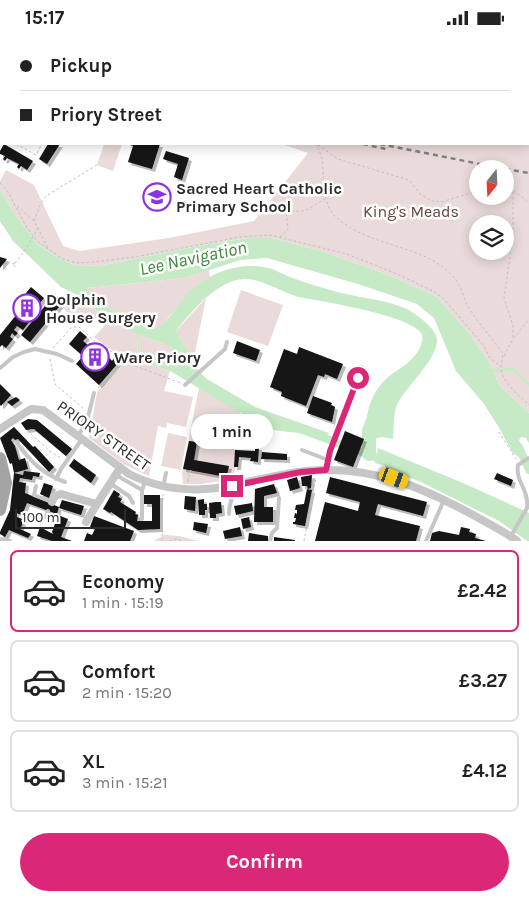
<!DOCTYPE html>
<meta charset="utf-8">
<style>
:root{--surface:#fff;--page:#f2f2f2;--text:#222;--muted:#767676;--line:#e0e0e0;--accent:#db2777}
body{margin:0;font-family:Karla,sans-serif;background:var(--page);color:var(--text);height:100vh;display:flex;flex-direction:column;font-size:19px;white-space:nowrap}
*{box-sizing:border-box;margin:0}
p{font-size:16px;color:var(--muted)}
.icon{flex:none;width:28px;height:28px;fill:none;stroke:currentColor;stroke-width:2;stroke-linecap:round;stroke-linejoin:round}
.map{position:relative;height:506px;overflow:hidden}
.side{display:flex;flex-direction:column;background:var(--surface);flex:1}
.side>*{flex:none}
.top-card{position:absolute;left:0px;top:0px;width:530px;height:110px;box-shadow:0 2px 12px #0003;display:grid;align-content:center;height:110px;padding:0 20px;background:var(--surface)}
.needle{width:32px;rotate:198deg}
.tools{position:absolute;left:469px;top:125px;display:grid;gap:10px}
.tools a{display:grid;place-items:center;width:45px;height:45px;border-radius:50%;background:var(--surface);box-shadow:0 2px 12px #0003;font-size:25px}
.scale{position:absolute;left:15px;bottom:12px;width:111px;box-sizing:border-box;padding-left:5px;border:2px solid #2c2c2c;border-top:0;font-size:14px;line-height:18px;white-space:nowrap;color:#2c2c2c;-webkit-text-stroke:4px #fff;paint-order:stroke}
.end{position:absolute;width:22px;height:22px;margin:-11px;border:6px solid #db2777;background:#fff;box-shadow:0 0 0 2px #fff}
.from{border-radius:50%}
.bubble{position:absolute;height:35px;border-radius:18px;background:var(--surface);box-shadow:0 2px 12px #0003;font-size:16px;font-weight:700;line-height:35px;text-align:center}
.car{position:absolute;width:15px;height:30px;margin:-15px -8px;border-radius:6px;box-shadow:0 0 4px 1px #0007;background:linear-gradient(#f5c518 24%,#345 0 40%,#f5c518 0 76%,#345 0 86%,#f5c518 0)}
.top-card b{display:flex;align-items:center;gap:18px;height:48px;font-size:19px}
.top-card b+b{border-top:1px solid var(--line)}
.top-card i{width:12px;height:12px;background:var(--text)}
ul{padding:9px 0 0;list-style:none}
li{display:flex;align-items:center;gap:15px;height:82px;margin:0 10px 8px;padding:0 10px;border:2px solid var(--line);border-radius:8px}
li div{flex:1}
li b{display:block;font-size:19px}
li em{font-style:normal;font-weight:700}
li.active{border-color:var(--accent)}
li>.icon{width:45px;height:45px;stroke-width:1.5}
.cta{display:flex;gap:10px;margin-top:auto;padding:10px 20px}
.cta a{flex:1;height:58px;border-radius:30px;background:var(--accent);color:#fff;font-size:20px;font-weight:700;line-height:58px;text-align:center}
.status{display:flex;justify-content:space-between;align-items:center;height:35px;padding:0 25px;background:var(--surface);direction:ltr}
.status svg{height:14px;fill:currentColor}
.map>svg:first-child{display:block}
</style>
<div class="status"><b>15:17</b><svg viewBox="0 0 49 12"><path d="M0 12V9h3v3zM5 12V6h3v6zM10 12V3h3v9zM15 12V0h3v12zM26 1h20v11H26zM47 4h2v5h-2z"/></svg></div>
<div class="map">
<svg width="529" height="506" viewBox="0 0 529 506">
<defs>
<filter id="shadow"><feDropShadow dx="3" dy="3" stdDeviation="0" flood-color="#0004"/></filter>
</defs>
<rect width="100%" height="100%" fill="#fff"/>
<path fill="#eadbda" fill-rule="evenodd" d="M529,34V378L500,351L489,327L468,297L437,262L389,240L321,216L272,203H248L203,210L104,230L77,231L57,222L37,209L17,182L0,155V146L6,135L34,150L63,211L79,216L93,214L169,203L254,186L308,118L282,109H529ZM478,134H505V161H478ZM478,189H505V216H478Z
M104,109H122L113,136L97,130Z
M209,235L210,242L198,249L162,290L152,294L109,273L88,255L87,253L185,243Z
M241,255L283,270L268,311L227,297Z
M77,260L109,285L137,299L138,322L140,326L170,336L164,356L193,362L186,392L167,388L166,393L158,391L149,441L123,429L89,403L97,357L121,332L125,325L94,302L105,290L91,280L81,290L74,286L64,273Z
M206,263L193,327L176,296Z
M139,300L172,312L166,330L143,323L140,320Z
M199,353L240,377L234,444L201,449H183L182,438Z
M168,398L187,402L181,435L161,431Z
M164,500L179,501L199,506H154Z"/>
<path fill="#c6eac6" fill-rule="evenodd" d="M0,155L17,182L37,209L57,222L77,231L104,230L203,210L248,203H272L321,216L389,240L437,262L468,297L489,327L500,351L529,378V408L526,403L521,402L519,405L525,420L520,423L512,417L498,391L484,369L456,336L434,283L417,269L358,249L267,223L240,225L185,243L87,253L88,255L109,273L152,294C168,290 175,273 186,260C198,246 220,235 238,232C248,230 259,231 269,233C276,235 282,239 290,242C305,248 321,252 337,257C360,263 384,264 407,274C416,279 438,294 437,306C436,326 406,351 397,370C393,379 394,394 393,404L382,402L373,404L371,407L367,406C363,384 370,358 387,343C397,335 409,329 416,319C420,314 425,304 421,298C409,280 321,266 298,262C281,257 264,245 246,244C221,242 190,277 176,296L198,335L207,344L255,372L329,398L324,407L299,398L273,395L237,376L170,336L140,326L138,322L137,299L109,285L77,260L61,252L13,206L0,186ZM139,300L172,312L166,330L143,323L140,320Z
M213,378L214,381L222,382L224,380L217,414L219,416L203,412H206Z
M378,413L463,448L529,478V506H527L499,486L421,447L387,434L385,431L375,428Z"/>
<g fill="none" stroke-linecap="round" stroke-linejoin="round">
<path stroke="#c6eac6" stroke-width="2.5" d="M491,336L513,334L529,350"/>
<path stroke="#c6eac6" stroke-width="8" d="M142,0L145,1
M319,401L385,426
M519,412L529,435"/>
<path stroke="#c6eac6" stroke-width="14" d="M369,419V396L372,388"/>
</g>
<path fill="#131313" filter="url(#shadow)" d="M4,109L33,126L27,135L21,131L19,134L17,132L19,129L7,123L5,126L3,124L5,121L0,119V116Z
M48,109H60L47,129L39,124Z
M127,109H160L152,134L128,127L133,111Z
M166,116L189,123L182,145L174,142L178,129L163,124Z
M0,222L7,224L0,233Z
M31,252L44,263L30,280L33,282L23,295L17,291L14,295L18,298L15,301L12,298L10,302L13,304L6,313L2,310L0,312V300L21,274L17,269Z
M54,260L63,267L30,307L21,300Z
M80,296L87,302L83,306L100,320L103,316L112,326L114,323L119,327L99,350L76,329L83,321L69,309Z
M237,306L260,315L256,326L233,318Z
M299,312L343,329L337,344L325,339L324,342L318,340L306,371L281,361L282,357L270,352L284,314L297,319Z
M0,349L11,360L1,371L0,370Z
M313,361L332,368L331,370L335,372L332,387L307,378Z
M16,362L20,365L12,371L7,367Z
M72.5 382a4.5 4.5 0 1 1 9 0a4.5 4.5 0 1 1-9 0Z
M28,384L37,385L72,414L66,421L34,394L26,395L21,388Z
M14,392L33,412L35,411L54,432L49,437L18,404L15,405L13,403L11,405L15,411L19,425L25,423L28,434L14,438L12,428L10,429L0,403Z
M345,396L364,404L353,432L334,425Z
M189,406L197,407L194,425L229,431L227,440L222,439L221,441L183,434Z
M255,412H259L258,427L250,426L251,423L239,422L238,432H234L235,415L255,416Z
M262,417L287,419V425L261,424Z
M74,424L96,440L91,448L69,431Z
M24,436L40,438L39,442L33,441L32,445L20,443L19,447L26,448L25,458L59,472L57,479L27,468L22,480L16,478L15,481L22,484L21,486L23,488L20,494L31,499L28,503L9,495L5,502L0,499V497L10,475L14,438L23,440Z
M497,438L513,445L511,451L494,444Z
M312,440L311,453L308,454L307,451H302L301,442Z
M297,442L300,453L290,456L287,445Z
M330,442L427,467L423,481L378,469L377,472L375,480L420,491L416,506H315L325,467L358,476L360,467L326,458Z
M44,448L53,451L49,463L40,459Z
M274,449L277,458L264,461V472H273V487H254L255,454Z
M307,454L312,455L305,491L293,489V487H295L296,483H294L295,478L297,479V475H295L296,470L304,469Z
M114,455L120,459L118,462L122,464L120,467L136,477L135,479L138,480L137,486H152V469H144V460H160V494L138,495L111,477L110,478L103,474Z
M185,461L196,462L195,476L184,474Z
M204,464V469H207V475H205V480H199L198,465Z
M62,465L84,471L81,480L59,473Z
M216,467H221L222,478L216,479V483H210L209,468Z
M252,468L253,476L236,480L234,471Z
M58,480L68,484L61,502L72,506H52L37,501L40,492L53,499L52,497Z
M94,481L134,496L130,506H84L87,498L92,500L95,494L90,492Z
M249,482L251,492L243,494L241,484Z
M194,487L208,489L206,498L193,495Z
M240,492L242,501L225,504L223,496Z
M461,492L470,494L469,497L476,499L475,503L486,506H430L432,498L439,496L459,500Z
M249,498L268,501V506H248Z
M274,502L295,505V506H274Z"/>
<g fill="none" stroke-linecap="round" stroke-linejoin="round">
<path stroke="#c0c0c0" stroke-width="1" stroke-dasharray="2.5 2.5" stroke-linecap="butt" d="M123,0L125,1
M0,48L1,46
M0,81H1
M0,100L1,101
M16,109L36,120L42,109
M314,109C330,121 317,163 334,180C363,209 407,208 440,230C448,236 456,243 460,252C464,259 464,266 469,273C479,289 492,303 503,319L502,325
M318,110L338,124L409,145L420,159L432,166L441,167L478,156
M0,148L8,157L27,193L38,207L63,224L77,228L94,227L135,222L240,202L270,200L347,219L397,239L433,256L444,264L484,311L490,323L500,331
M505,151L509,152L529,168
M513,157V201L504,263L513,291V304
M17,171L34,186L49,215
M34,186L41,168L46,161L97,130
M280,202L288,195L286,176C311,177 305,175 325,164
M15,228L12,229L16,232
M53,313L72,292H79L100,311L106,312L123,326L180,348
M504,321L513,304L529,284
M50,324L55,349L85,375
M502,325C496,344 517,358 529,370
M98,353L123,327
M91,390L117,417L146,434L145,438
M31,394V399L51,417L61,423
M499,397L516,424
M188,445V436L190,437
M188,447L191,435
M162,506L163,459
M169,506L176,504L183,506
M304,506L316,443"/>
<path stroke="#c6c6c6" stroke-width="4" d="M0,333L13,322L24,317L35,314L57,319L72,326
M185,350L225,314L227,307
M78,401L87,386L94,358
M17,408C31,427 43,439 65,447
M302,415L328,425
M325,435L336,399L362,332
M116,440L142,455
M56,444L61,434L82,404
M111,449L129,461L133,468
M36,451L34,460L52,467L51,468
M163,452L166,438
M229,479C229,466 234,465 232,451
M26,480L41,484L46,481L48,476
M142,484V455L145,447
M511,501L527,473C529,454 515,446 518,430L529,423
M0,504L10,506
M270,506L272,498L277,493L279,463
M426,506L444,465"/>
<path stroke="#c6c6c6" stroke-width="8" d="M229,0L237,1
M280,1V0
M357,1L369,0
M0,8H1
M0,31L1,28
M0,394L31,374L43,375L129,439C157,453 186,457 217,453C253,447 289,435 326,435C381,434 427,455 475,481C489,489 504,496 517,506
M52,467L55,461L61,459L97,469L120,433
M86,487L97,469"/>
<path stroke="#a4a4a4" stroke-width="12" d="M173,0L176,1
M506,1L520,0
M0,423L6,448L0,475"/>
<path stroke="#818181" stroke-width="2.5" stroke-dasharray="5 4" stroke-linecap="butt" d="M67,0L70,1
M363,109L386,114
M380,109L505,134
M505,134L529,138"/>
<path stroke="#c0c0c0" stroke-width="1" stroke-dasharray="2.5 2.5" stroke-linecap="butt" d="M15,228L24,217L38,193"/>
</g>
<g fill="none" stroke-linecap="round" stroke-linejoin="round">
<path stroke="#db2777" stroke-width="6" d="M232,451L301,437L326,435L330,416L358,343"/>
</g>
<defs>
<g id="school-ring" transform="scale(1.4375)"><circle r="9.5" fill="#fff" stroke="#8e31e1" stroke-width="1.5"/><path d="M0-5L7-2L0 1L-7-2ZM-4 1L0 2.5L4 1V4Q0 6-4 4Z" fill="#8e31e1"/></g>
<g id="building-ring" transform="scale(1.4375)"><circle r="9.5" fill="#fff" stroke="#8e31e1" stroke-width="1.5"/><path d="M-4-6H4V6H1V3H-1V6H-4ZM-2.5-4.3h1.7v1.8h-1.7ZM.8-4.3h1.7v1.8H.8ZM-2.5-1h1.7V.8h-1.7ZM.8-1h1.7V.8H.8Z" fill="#8e31e1"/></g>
</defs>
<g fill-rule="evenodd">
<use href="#school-ring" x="157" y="162"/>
<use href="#building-ring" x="27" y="273"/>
<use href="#building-ring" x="95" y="322"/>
</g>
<g text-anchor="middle" stroke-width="5" stroke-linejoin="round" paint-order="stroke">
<g font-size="16" font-weight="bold" fill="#2c2c2c" stroke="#fff" text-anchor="start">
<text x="176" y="159">Sacred Heart Catholic<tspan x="176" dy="18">Primary School</tspan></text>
<text x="46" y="270">Dolphin<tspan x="46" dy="18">House Surgery</tspan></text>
<text x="114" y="328">Ware Priory</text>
</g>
<g font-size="16" fill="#66413b" stroke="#fff">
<text x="411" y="182">King's Meads</text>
</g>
<g font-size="16" fill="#2c2c2c" stroke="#fff">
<text transform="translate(104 400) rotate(35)" y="6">PRIORY STREET</text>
</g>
<g font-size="18" font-style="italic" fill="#3b863b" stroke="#fff">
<text transform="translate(193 223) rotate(-12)" y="6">Lee Navigation</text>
</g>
</g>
</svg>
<div class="tools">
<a><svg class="needle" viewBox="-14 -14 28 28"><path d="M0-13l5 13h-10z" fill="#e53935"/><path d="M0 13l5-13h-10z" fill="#767676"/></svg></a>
<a><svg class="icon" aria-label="layers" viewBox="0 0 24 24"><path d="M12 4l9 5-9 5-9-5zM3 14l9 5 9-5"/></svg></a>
</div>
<div class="scale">100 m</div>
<i class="end from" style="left:358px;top:343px"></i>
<i class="end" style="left:232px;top:451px"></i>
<div class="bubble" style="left:191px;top:379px;width:82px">1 min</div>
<i class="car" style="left:394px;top:443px;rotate:111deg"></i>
<div class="top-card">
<b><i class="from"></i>Pickup</b>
<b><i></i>Priory Street</b>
</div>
</div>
<section class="side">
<ul>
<li class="active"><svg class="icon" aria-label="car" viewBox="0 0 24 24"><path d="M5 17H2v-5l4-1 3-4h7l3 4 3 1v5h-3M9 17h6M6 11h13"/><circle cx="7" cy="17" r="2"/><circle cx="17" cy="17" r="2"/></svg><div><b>Economy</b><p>1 min · 15:19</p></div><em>£2.42</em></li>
<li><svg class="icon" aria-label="car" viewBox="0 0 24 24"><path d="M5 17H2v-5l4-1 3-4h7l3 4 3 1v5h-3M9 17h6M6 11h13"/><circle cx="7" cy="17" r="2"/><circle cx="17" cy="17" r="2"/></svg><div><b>Comfort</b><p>2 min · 15:20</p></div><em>£3.27</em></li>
<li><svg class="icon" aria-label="car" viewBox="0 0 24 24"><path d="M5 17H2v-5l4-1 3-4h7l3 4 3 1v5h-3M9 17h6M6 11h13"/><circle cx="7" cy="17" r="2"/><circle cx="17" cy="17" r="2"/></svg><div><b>XL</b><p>3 min · 15:21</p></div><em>£4.12</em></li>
</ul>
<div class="cta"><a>Confirm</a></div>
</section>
